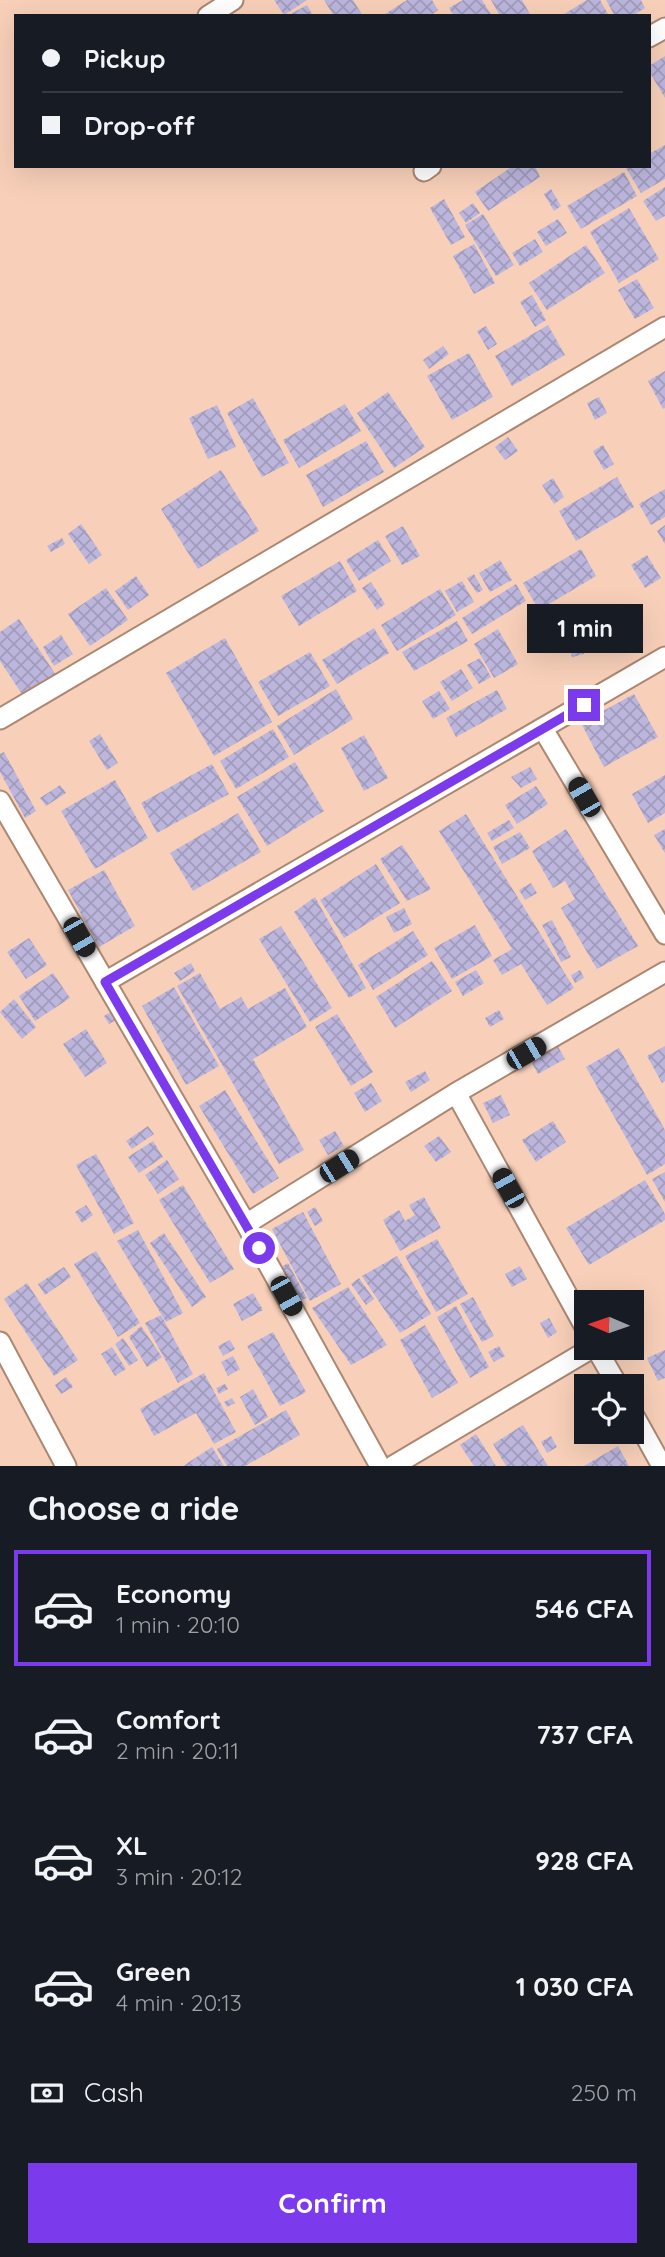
<!DOCTYPE html>
<meta charset="utf-8">
<style>
:root{--surface:#171b24;--page:#242831;--text:#f1f3f6;--muted:#9ea1a6;--line:#363941;--accent:#7c3aed}
body{margin:0;font-family:Quicksand,sans-serif;background:var(--page);color:var(--text);height:100vh;display:flex;flex-direction:column;font-size:26px;white-space:nowrap}
*{box-sizing:border-box;margin:0}
p{font-size:23px;color:var(--muted)}
.icon{flex:none;width:38px;height:38px;fill:none;stroke:currentColor;stroke-width:2;stroke-linecap:round;stroke-linejoin:round}
.map{position:relative;height:1466px;overflow:hidden}
.drawer{display:flex;flex-direction:column;background:var(--surface);flex:1}
.drawer>*{flex:none}
.top-card{position:absolute;left:14px;top:14px;width:637px;height:154px;border-radius:0px;box-shadow:0 7px 28px #0002;display:grid;align-content:center;height:154px;padding:0 28px;background:var(--surface)}
.needle{width:46px;rotate:272deg}
.tools{position:absolute;left:574px;top:1290px;display:grid;gap:14px}
.tools a{display:grid;place-items:center;width:70px;height:70px;border-radius:0px;background:var(--surface);box-shadow:0 7px 28px #0002;font-size:35px}
.end{position:absolute;width:32px;height:32px;margin:-16px;border:9px solid #7c3aed;background:#fff;box-shadow:0 0 0 4px #fff}
.from{border-radius:50%}
.bubble{position:absolute;height:49px;border-radius:0px;background:var(--surface);box-shadow:0 7px 28px #0002;font-size:23px;font-weight:700;line-height:49px;text-align:center}
.car{position:absolute;width:21px;height:42px;margin:-21px -10px;border-radius:9px;box-shadow:0 0 5px 2px #0007;background:linear-gradient(#222 24%,#8ab4d8 0 40%,#222 0 76%,#8ab4d8 0 86%,#222 0)}
.top-card b{display:flex;align-items:center;gap:24px;height:66px;font-size:26px}
.top-card b+b{border-top:2px solid var(--line)}
.top-card i{width:18px;height:18px;background:var(--text)}
ul{padding:0;list-style:none}
li{display:flex;align-items:center;gap:21px;height:116px;margin:0 14px 10px;padding:0 14px;border:4px solid transparent;border-radius:0px}
li div{flex:1}
li b{display:block;font-size:26px}
li em{font-style:normal;font-weight:700}
li.selected{border-color:var(--accent)}
li>.icon{width:63px;height:63px;stroke-width:1.5}
h2{padding:0 28px;font-size:32px;line-height:84px}
.pay{display:flex;align-items:center;gap:18px;height:77px;padding:0 28px;font-size:26px}
.pay p{margin-inline-start:auto}
.button{display:flex;gap:14px;margin-top:auto;padding:14px 28px}
.button a{flex:1;height:80px;border-radius:0px;background:var(--accent);color:#fff;font-size:28px;font-weight:700;line-height:80px;text-align:center}
.map>svg:first-child{display:block}
</style>
<div class="map">
<svg width="665" height="1466" viewBox="0 0 665 1466">
<defs>
<pattern id="building-cross-hatch" width="8" height="8" patternUnits="userSpaceOnUse" patternTransform="scale(1.75)"><rect width="8" height="8" fill="#bcb6dd"/><path d="M0 0l8 8M0 8l8-8" fill="none" stroke="#a19bbc"/></pattern>
</defs>
<rect width="100%" height="100%" fill="#f8d0b9"/>
<path fill="url(#building-cross-hatch)" d="M274,0H307L284,15Z
M324,0H353L363,16H334Z
M407,0H432L438,10L430,16H382Z
M463,0H482L492,16H454L449,8Z
M491,0H522L531,16H500Z
M587,0H600L609,16H561Z
M606,0H641L645,8L632,16H615Z
M307,5L313,16H287Z
M665,56V98L649,71V66Z
M665,145V179L641,193L626,168L649,166V154Z
M513,166H535L540,177L488,211L475,192Z
M624,172L637,196L581,229L567,206Z
M665,187V216L656,221L643,201Z
M551,189L561,206L554,211L544,194Z
M444,199L465,237L451,245L430,208Z
M473,203L480,213L466,223L459,213Z
M629,208L659,259L619,283L590,232Z
M483,214L514,265L496,276L465,225Z
M558,219L567,233L546,246L537,232Z
M535,239L543,252L520,266L512,253Z
M474,244L495,283L474,294L453,256Z
M586,245L605,273L547,310L529,283Z
M637,279L654,308L635,319L618,290Z
M532,295L546,320L535,327L520,302Z
M548,325L565,355L512,386L495,356Z
M486,326L497,344L488,350L477,331Z
M443,346L449,354L429,369L423,360Z
M469,353L493,397L452,420L427,376Z
M665,371V408L663,409L648,381Z
M388,392L425,447L394,468L357,413Z
M599,397L607,413L595,420L587,403Z
M253,398L289,463L262,477L227,413Z
M345,404L361,431L299,468L283,440Z
M217,405L236,447L208,459L189,418Z
M508,437L518,451L505,460L495,447Z
M366,441L384,472L323,507L306,475Z
M603,445L614,464L604,470L593,451Z
M221,470L259,531L198,569L161,509Z
M617,477L634,507L576,541L559,511Z
M553,478L564,497L554,504L542,485Z
M665,489V517L651,525L639,504Z
M81,524L102,555L89,564L68,534Z
M665,525V544L657,531Z
M403,526L420,556L402,565L385,536Z
M62,538L65,544L51,552L47,546Z
M378,540L391,561L359,581L346,560Z
M581,549L596,576L539,610L523,583Z
M647,555L661,578L645,588L631,565Z
M500,560L512,580L490,592L479,573Z
M340,561L357,591L299,626L281,596Z
M474,574L483,590L477,593L467,578Z
M136,576L149,595L128,610L115,591Z
M462,581L474,602L457,612L445,591Z
M371,582L385,604L377,610L362,588Z
M516,584L526,601L472,634L462,618Z
M106,588L128,620L90,646L68,614Z
M440,589L456,615L397,651L381,625Z
M19,619L56,675L24,697L0,661V632Z
M457,621L468,641L414,671L402,652Z
M374,628L389,653L337,684L322,660Z
M498,629L518,664L494,678L474,644Z
M61,635L73,654L54,666L43,647Z
M580,637L584,654L572,657L568,640Z
M225,638L272,722L214,756L166,673Z
M310,652L330,686L278,716L258,682Z
M480,658L491,677L479,684L467,665Z
M461,669L473,688L452,701L440,682Z
M336,689L353,719L294,755L277,726Z
M497,690L507,709L456,737L446,718Z
M439,691L450,709L433,719L422,701Z
M634,694L658,737L604,767L581,723Z
M273,729L289,757L236,789L220,761Z
M100,734L118,763L107,770L89,741Z
M364,735L388,778L364,791L341,748Z
M4,752L36,811L25,818L0,772V754Z
M295,762L324,811L267,846L237,797Z
M212,764L229,794L157,833L141,803Z
M530,767L537,779L521,788L511,777Z
M665,775V813L648,823L632,794Z
M115,780L148,838L95,869L61,811Z
M60,785L66,793L46,806L40,798Z
M536,786L548,804L517,824L505,805Z
M238,813L261,852L193,891L170,853Z
M466,814L574,988L547,1005L521,964L502,975L493,960L512,949L439,831Z
M509,820L514,828L492,841L487,833Z
M566,829L638,946L597,969L561,908L575,899L565,881L553,888L532,851Z
M665,829V853L654,835Z
M520,832L530,848L502,864L493,847Z
M402,845L431,889L407,901L380,859Z
M376,864L400,903L344,938L320,900Z
M104,870L135,926L99,947L68,890Z
M531,883L537,893L525,900L519,890Z
M315,897L366,988L349,998L294,912Z
M404,908L412,924L394,933L386,917Z
M552,920L571,957L561,962L542,925Z
M475,925L492,956L452,979L434,948Z
M281,926L332,1008L310,1022L259,939Z
M413,931L428,955L373,990L358,965Z
M29,938L47,965L26,979L7,952Z
M432,961L452,991L395,1028L376,997Z
M191,963L195,971L180,981L174,973Z
M476,970L484,983L463,996L455,982Z
M580,970L584,978L575,983L571,975Z
M53,973L70,998L35,1021L19,996Z
M200,973L220,1009L241,997L248,1009L285,988L307,1027L253,1059L304,1150L279,1164L177,986Z
M174,987L219,1066L186,1085L142,1006Z
M14,999L36,1027L22,1039L0,1012Z
M116,1009L121,1017L109,1024L104,1016Z
M499,1010L504,1019L490,1027L485,1018Z
M337,1014L373,1072L351,1086L315,1027Z
M86,1029L107,1063L85,1077L63,1044Z
M556,1043L565,1059L538,1074L532,1063Z
M665,1046V1081L662,1083L647,1056Z
M619,1048L665,1130V1164L647,1175L586,1067Z
M425,1071L430,1080L411,1092L405,1082Z
M371,1083L382,1101L365,1112L354,1093Z
M225,1090L279,1178L253,1194L199,1106Z
M501,1095L510,1115L493,1123L483,1103Z
M553,1121L566,1142L536,1162L522,1140Z
M148,1126L154,1134L132,1149L126,1141Z
M335,1131L344,1146L328,1155L319,1140Z
M439,1136L451,1152L436,1162L424,1146Z
M153,1141L163,1157L139,1173L128,1157Z
M96,1154L134,1223L114,1234L76,1165Z
M167,1160L179,1179L158,1194L145,1175Z
M665,1172V1202L652,1179Z
M645,1180L665,1214V1220L589,1265L566,1228Z
M183,1185L234,1269L210,1283L159,1200Z
M424,1197L441,1228L400,1251L383,1220L399,1210L405,1221L415,1215L409,1205Z
M86,1205L93,1215L82,1223L75,1212Z
M315,1207L323,1221L315,1226L307,1212Z
M303,1212L341,1284L310,1301L272,1229Z
M138,1230L183,1313L166,1322L117,1241Z
M164,1233L206,1297L192,1307L150,1243Z
M437,1239L468,1294L436,1312L405,1256Z
M96,1251L140,1323L118,1337L74,1264Z
M397,1256L431,1314L400,1333L362,1276Z
M288,1263L307,1298L297,1302L278,1269Z
M520,1266L527,1279L512,1287L505,1274Z
M64,1267L71,1277L45,1295L38,1284Z
M359,1278L374,1299L366,1305L351,1284Z
M27,1283L78,1360L54,1376L4,1299Z
M348,1287L387,1345L351,1365L312,1308Z
M253,1293L263,1310L242,1321L233,1304Z
M473,1297L494,1336L482,1342L460,1304Z
M456,1306L489,1367L470,1378L437,1317Z
M161,1315L193,1374L178,1383L145,1323Z
M549,1318L557,1332L548,1338L540,1323Z
M425,1325L458,1383L432,1398L400,1340Z
M141,1326L162,1357L147,1367L129,1337Z
M273,1332L306,1392L280,1406L247,1346Z
M123,1338L138,1360L129,1366L115,1344Z
M230,1340L235,1349L223,1356L218,1346Z
M499,1346L505,1356L494,1362L488,1352Z
M112,1347L126,1369L115,1376L101,1354Z
M665,1350V1378L658,1381L647,1358Z
M233,1356L240,1369L228,1376L221,1362Z
M204,1373L236,1432L214,1444L196,1413L154,1436L140,1409Z
M66,1377L73,1387L61,1394L55,1385Z
M225,1384L228,1389L219,1394L216,1388Z
M253,1389L268,1417L255,1425L240,1397Z
M232,1398L235,1403L227,1407L224,1402Z
M286,1410L300,1435L245,1466H227L217,1449Z
M523,1425L548,1466H506L493,1444Z
M476,1434L496,1466H474L460,1445Z
M551,1436L557,1447L547,1453L541,1442Z
M618,1446L629,1466H584Z
M212,1447L224,1466H183Z"/>
<g fill="none" stroke-linecap="round" stroke-linejoin="round">
<g stroke="#ac8772" stroke-width="23">
<path id="minor" d="M208,16L233,0
M649,37L665,28
M424,171L431,166
M0,719L665,327
M543,729L665,934
M0,801L246,1224L380,1466
M105,982L665,657
M456,1093L586,1329
M246,1224L456,1093L665,972
M0,1342L66,1466
M596,1348L618,1386
M632,1412L662,1466
M393,1466L592,1348"/>
</g>
<use href="#minor" stroke="#fff" stroke-width="19"/>
</g>
<g fill="none" stroke-linecap="round" stroke-linejoin="round">
<path stroke="#7c3aed" stroke-width="9" d="M259,1248L105,982L584,705"/>
</g>
</svg>
<div class="tools">
<a><svg class="needle" viewBox="-14 -14 28 28"><path d="M0-13l5 13h-10z" fill="#e53935"/><path d="M0 13l5-13h-10z" fill="#9ea1a6"/></svg></a>
<a><svg class="icon" aria-label="locate" viewBox="0 0 24 24"><circle cx="12" cy="12" r="6"/><path d="M12 2v4M12 18v4M2 12h4M18 12h4"/></svg></a>
</div>
<i class="end from" style="left:259px;top:1248px"></i>
<i class="end" style="left:584px;top:705px"></i>
<div class="bubble" style="left:527px;top:604px;width:116px">1 min</div>
<i class="car" style="left:584px;top:797px;rotate:330deg"></i>
<i class="car" style="left:79px;top:937px;rotate:150deg"></i>
<i class="car" style="left:526px;top:1053px;rotate:60deg"></i>
<i class="car" style="left:339px;top:1166px;rotate:58deg"></i>
<i class="car" style="left:508px;top:1188px;rotate:331deg"></i>
<i class="car" style="left:286px;top:1296px;rotate:151deg"></i>
<div class="top-card">
<b><i class="from"></i>Pickup</b>
<b><i></i>Drop-off</b>
</div>
</div>
<section class="drawer">
<h2>Choose a ride</h2>
<ul>
<li class="selected"><svg class="icon" aria-label="car" viewBox="0 0 24 24"><path d="M5 17H2v-5l4-1 3-4h7l3 4 3 1v5h-3M9 17h6M6 11h13"/><circle cx="7" cy="17" r="2"/><circle cx="17" cy="17" r="2"/></svg><div><b>Economy</b><p>1 min · 20:10</p></div><em>546 CFA</em></li>
<li><svg class="icon" aria-label="car" viewBox="0 0 24 24"><path d="M5 17H2v-5l4-1 3-4h7l3 4 3 1v5h-3M9 17h6M6 11h13"/><circle cx="7" cy="17" r="2"/><circle cx="17" cy="17" r="2"/></svg><div><b>Comfort</b><p>2 min · 20:11</p></div><em>737 CFA</em></li>
<li><svg class="icon" aria-label="car" viewBox="0 0 24 24"><path d="M5 17H2v-5l4-1 3-4h7l3 4 3 1v5h-3M9 17h6M6 11h13"/><circle cx="7" cy="17" r="2"/><circle cx="17" cy="17" r="2"/></svg><div><b>XL</b><p>3 min · 20:12</p></div><em>928 CFA</em></li>
<li><svg class="icon" aria-label="car" viewBox="0 0 24 24"><path d="M5 17H2v-5l4-1 3-4h7l3 4 3 1v5h-3M9 17h6M6 11h13"/><circle cx="7" cy="17" r="2"/><circle cx="17" cy="17" r="2"/></svg><div><b>Green</b><p>4 min · 20:13</p></div><em>1 030 CFA</em></li>
</ul>
<div class="pay"><svg class="icon" aria-label="cash" viewBox="0 0 24 24"><path d="M3 7h18v10H3z"/><circle cx="12" cy="12" r="2"/></svg>Cash<p>250 m</p></div>
<div class="button"><a>Confirm</a></div>
</section>
